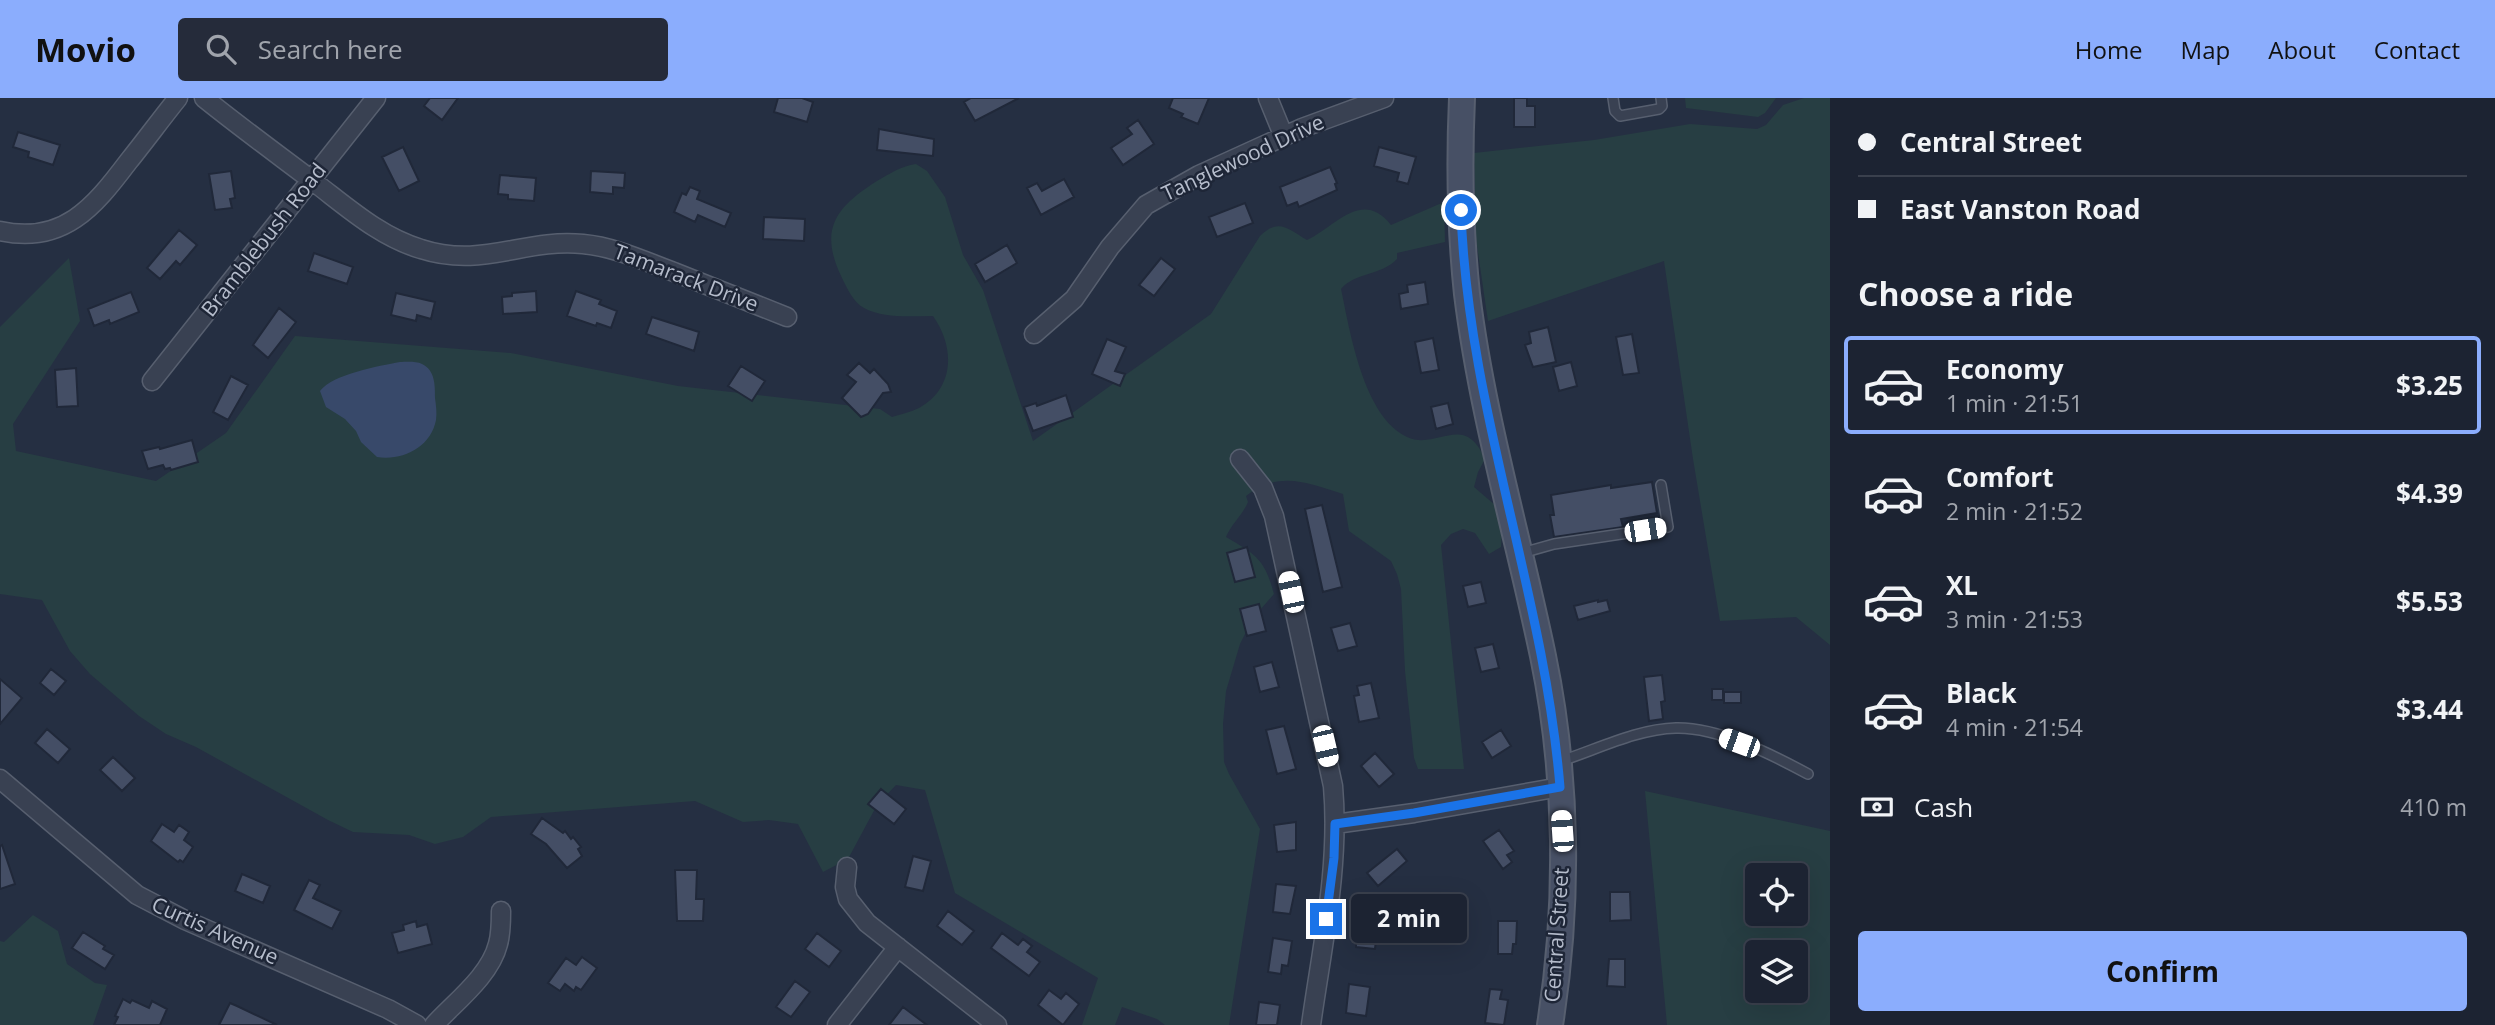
<!DOCTYPE html>
<meta charset="utf-8">
<style>
:root{--surface:#1c2332;--page:#252b3a;--text:#f1f3f6;--muted:#a0a4ac;--line:#3a404d;--accent:#8badfd}
body{margin:0;font-family:"Open Sans",sans-serif;background:var(--page);color:var(--text);height:100vh;display:flex;flex-direction:column;font-size:26px;white-space:nowrap}
*{box-sizing:border-box;margin:0}
p{font-size:23px;color:var(--muted)}
.icon{flex:none;width:38px;height:38px;fill:none;stroke:currentColor;stroke-width:2;stroke-linecap:round;stroke-linejoin:round}
.map{position:relative;flex:1;overflow:hidden}
.panel{display:flex;flex-direction:column;background:var(--surface);width:665px}
.panel>*{flex:none}
.banner{display:grid;align-content:center;height:154px;padding:0 28px;background:var(--surface)}
.tools{position:absolute;left:1745px;top:765px;display:grid;gap:14px}
.tools a{display:grid;place-items:center;width:63px;height:63px;border-radius:7px;background:var(--surface);box-shadow:0 7px 28px #0002,0 0 0 2px var(--line);font-size:35px}
.end{position:absolute;width:32px;height:32px;margin:-16px;border:9px solid #1a73e8;background:#fff;box-shadow:0 0 0 4px #fff}
.from{border-radius:50%}
.bubble{position:absolute;height:49px;border-radius:7px;background:var(--surface);box-shadow:0 7px 28px #0002,0 0 0 2px var(--line);font-size:23px;font-weight:700;line-height:49px;text-align:center}
.car{position:absolute;width:21px;height:42px;margin:-21px -10px;border-radius:9px;box-shadow:0 0 5px 2px #0007;background:linear-gradient(#fff 24%,#345 0 40%,#fff 0 76%,#345 0 86%,#fff 0)}
.banner b{display:flex;align-items:center;gap:24px;height:66px;font-size:26px}
.banner b+b{border-top:2px solid var(--line)}
.banner i{width:18px;height:18px;background:var(--text)}
ul{padding:0;list-style:none}
li{display:flex;align-items:center;gap:21px;height:98px;margin:0 14px 10px;padding:0 14px;border:4px solid transparent;border-radius:7px}
li div{flex:1}
li b{display:block;font-size:26px}
li em{font-style:normal;font-weight:700}
li.selected{border-color:var(--accent)}
li>.icon{width:63px;height:63px;stroke-width:1.5}
h2{padding:0 28px;font-size:32px;line-height:84px}
.pay{display:flex;align-items:center;gap:18px;height:77px;padding:0 28px;font-size:26px}
.pay p{margin-inline-start:auto}
.button{display:flex;gap:14px;margin-top:auto;padding:14px 28px}
.button a{flex:1;height:80px;border-radius:7px;background:var(--accent);color:#111;font-size:28px;font-weight:700;line-height:80px;text-align:center}
header{display:flex;align-items:center;gap:42px;box-sizing:border-box;height:98px;padding:0 35px;background:var(--accent);color:#111}
header strong{font-size:33px}
nav{display:flex;gap:38px;margin-inline-start:auto;font-size:24px}
.search{width:490px;height:63px;background:var(--page);display:flex;align-items:center;gap:18px;box-sizing:border-box;padding:0 24px;border-radius:7px;color:var(--muted);font-size:26px}
main{display:flex;flex:1;min-height:0}
.map>svg:first-child{display:block}
</style>
<header>
<strong>Movio</strong>
<div class="search"><svg class="icon" aria-label="search" viewBox="0 0 24 24"><circle cx="10" cy="10" r="6"/><path d="M15 15l6 6"/></svg>Search here</div>
<nav><a>Home</a><a>Map</a><a>About</a><a>Contact</a></nav>
</header>
<main>
<div class="map">
<svg width="1830" height="927" viewBox="0 0 1830 927">
<rect width="100%" height="100%" fill="#252f42"/>
<path fill="#273e43" fill-rule="evenodd" d="M1685,0H1776L1765,15L1758,19L1686,10Z
M1804,0H1830V547L1796,519L1720,523L1693,361L1664,163L1488,223L1476,141L1474,55L1594,42L1690,26L1757,31L1766,27L1783,7Z
M916,66L927,73L945,99L963,157L983,192L1033,343L1211,216L1260,138C1279,120 1287,130 1307,142C1335,129 1362,90 1391,127L1444,104L1445,144L1397,155V161C1381,178 1355,174 1341,191C1350,233 1363,318 1407,339C1437,353 1464,313 1485,361L1478,374L1474,389L1495,407L1503,419L1501,449L1489,456L1475,435L1463,431L1451,436L1441,447L1464,671H1418L1414,660L1405,573L1401,491L1397,476L1391,463L1349,433L1343,396C1307,385 1280,372 1246,398L1248,404C1242,418 1232,425 1226,439C1257,457 1265,462 1274,496L1253,520L1240,546L1226,593L1223,626L1224,664L1229,676L1260,731L1229,927H1165L1157,921L1122,909L1115,927H1082L1098,880L955,795L925,692L896,687L877,707L848,761L823,774L798,726L769,722L743,724L695,703L491,719L463,739L435,746L409,737L353,734L328,722L196,649L166,636L139,618L90,576L70,553L42,502L0,496V229L69,160L80,223L13,326L16,353L156,383L226,335L295,238L511,255L678,288L880,311L892,319C901,316 911,314 919,310C955,290 955,249 933,218C910,218 885,221 864,210C853,204 847,190 842,180C818,131 836,109 877,83C891,75 901,68 916,66Z
M1645,693L1830,733V927H1667ZM1757,777H1796V816H1757ZM1757,854H1796V892H1757Z
M33,817L58,833L67,866L95,885L107,887L93,927H0V843L4,844Z"/>
<path fill="#38496a" d="M400,264C406,264 416,263 422,266C435,272 435,287 435,300C436,307 437,315 436,322C431,349 403,363 377,359L361,344L356,333L345,321L326,309L320,293C333,276 379,268 400,264Z"/>
<path fill="#444e65" stroke="#202839" stroke-width="2" d="M430,0H458L442,22L424,8Z
M778,0H802L813,4L807,24L774,14Z
M971,0H1019L975,23L964,4Z
M1173,0H1209L1198,26L1181,19L1183,16L1169,10Z
M1514,0H1527V8H1535V29H1514Z
M1138,22L1154,46L1123,67L1111,50L1132,36L1127,30Z
M879,31L934,41L933,58L877,52Z
M18,34L60,47L53,67L28,59L29,54L13,49Z
M403,49L419,83L399,93L382,59Z
M1379,49L1416,59L1408,86L1397,83L1399,75L1374,68Z
M1330,69L1337,85L1335,86L1337,92L1299,109L1297,104L1287,108L1280,89Z
M231,73L235,100L230,101L232,110L215,112L209,76Z
M591,73L625,75L624,90L613,89V96L590,94Z
M500,77L536,80L534,103L508,101V97L498,96Z
M1064,81L1074,99L1041,117L1027,90L1037,85L1042,93Z
M690,89L700,93L697,101L731,115L725,129L698,117L695,124L674,114L682,95L686,97Z
M1245,105L1253,125L1217,139L1209,119Z
M764,119L805,121L804,143L763,141Z
M179,132L197,147L180,167L176,163L160,181L147,170Z
M1007,147L1017,165L985,184L975,166Z
M314,155L353,169L347,186L308,173Z
M1161,160L1175,171L1154,198L1139,187Z
M1425,184L1428,206L1401,211L1399,196L1408,194L1407,187Z
M536,193L537,214L503,216L502,199L512,198V195Z
M576,193L601,202L599,206L617,213L611,230L597,225L596,228L567,218Z
M131,194L139,214L110,226L109,222L94,228L88,211Z
M396,195L435,204L431,221L417,217L416,223L391,217Z
M279,210L296,224L268,260L253,247Z
M652,219L699,234L694,253L646,236Z
M1548,229L1556,264L1533,269L1525,247L1531,245L1529,234Z
M1632,236L1639,275L1623,277L1616,239Z
M1433,240L1439,272L1421,275L1415,244Z
M1107,241L1126,249L1115,273L1125,276L1120,288L1092,276Z
M1571,264L1577,288L1559,293L1553,269Z
M859,265L870,275L874,271L888,286L891,294L883,295L868,316L861,319L842,300L856,284L847,277Z
M741,268L765,283L752,303L728,288Z
M76,270L78,308L57,309L55,272Z
M231,278L248,287L228,322L213,314Z
M1066,297L1073,319L1033,333L1024,309L1036,305L1037,308Z
M1448,305L1453,326L1436,331L1431,309Z
M192,342L198,364L171,372L170,370L165,371L163,367L148,371L142,353L159,349L160,351Z
M1652,384L1657,415L1621,421L1623,429L1554,439L1550,417H1554L1551,397L1611,387V390Z
M1322,407L1342,489L1323,494L1305,411Z
M1247,449L1255,479L1235,484L1227,455Z
M1481,484L1486,505L1468,509L1463,488Z
M1598,502V504L1607,502L1610,513L1578,522L1574,508Z
M1259,506L1266,533L1247,538L1240,511Z
M1350,525L1357,548L1338,553L1331,530Z
M1493,546L1499,570L1481,574L1475,550Z
M1272,564L1279,589L1260,594L1254,569Z
M51,571L66,583L54,597L40,585Z
M1662,577L1665,603L1661,604L1663,621L1649,623L1644,579Z
M0,581L22,600L0,626Z
M1371,585L1379,620L1359,624L1354,598L1359,597L1357,588Z
M1712,591H1723V602H1712Z
M1724,594H1741V605H1724Z
M1284,628L1296,671L1277,676L1266,632Z
M47,631L70,651L58,665L35,645Z
M1501,632L1511,648L1492,660L1482,644Z
M1375,655L1394,676L1379,689L1361,668Z
M113,659L135,680L122,693L100,672Z
M881,691L906,711L894,726L868,706Z
M542,720L563,735L565,733L571,741L573,739L581,749L578,751L582,758L567,770L546,746L531,736Z
M1296,724V752L1277,754L1274,727Z
M162,726L174,734L179,727L189,734L184,742L193,749L183,764L180,762L178,764L151,743Z
M1499,732L1514,753L1507,757L1512,764L1503,771L1483,743Z
M2,747L15,786L0,791V748Z
M1397,751L1407,763L1378,788L1367,775Z
M913,758L931,763L923,793L905,789Z
M675,772H697L696,801H704L703,823H677Z
M242,776L270,788L263,805L235,793Z
M309,782L320,787L313,800L341,813L332,831L294,812Z
M1276,786L1296,788L1290,816L1273,814Z
M1610,794H1630L1631,822L1610,823Z
M948,813L974,833L962,847L937,828Z
M1356,821L1378,823L1375,851L1356,849Z
M416,823L417,829L427,826L432,846L398,855L392,835L404,832L403,827Z
M1498,823H1517L1516,846H1513L1512,856H1498Z
M83,834L105,848L103,851L114,857L105,871L72,850Z
M817,835L841,853L829,869L805,851Z
M1002,835L1018,847L1023,841L1032,848L1027,854L1040,864L1029,878L991,850Z
M1273,840L1292,843L1288,868L1282,867L1281,876L1268,874Z
M582,859L597,870L581,892L576,889L574,893L565,886L560,893L548,885L566,860L576,867Z
M1609,861H1625V889L1607,888Z
M795,883L810,894L791,919L776,909Z
M1349,886L1370,889L1366,918L1346,915Z
M1490,891L1502,892L1500,901L1508,902L1504,927L1485,925Z
M1049,892L1061,901L1066,895L1079,906L1063,927L1038,907Z
M123,901L130,905L132,902L149,910L152,903L167,911L160,927H114L118,919L115,918Z
M1259,904L1280,907L1277,927H1256Z
M230,905L237,908L277,927H219Z
M903,909L927,927H889Z"/>
<g fill="none" stroke-linecap="round" stroke-linejoin="round">
<g stroke="#575f6f" stroke-width="12">
<path id="service" d="M1613,0L1615,13L1620,18L1659,11L1662,8L1661,0
M1522,455L1554,446L1668,429L1661,387
M1561,663C1598,651 1637,631 1676,630C1718,629 1771,656 1808,676"/>
</g>
<g stroke="#575f6f" stroke-width="21">
<path id="minor" d="M204,0C240,29 277,56 314,84C347,109 380,139 421,151C483,171 524,140 583,146C615,149 644,163 674,174C712,189 749,204 787,219
M1268,0L1284,39
M0,133C63,147 94,109 128,64C145,43 161,21 178,0
M1034,236L1074,201L1110,149L1146,107L1199,77L1302,30L1384,0
M152,283L376,0
M1240,361L1263,390L1274,418L1333,688C1340,768 1322,848 1311,927
M0,681L137,797L185,822L388,911L417,927
M1335,726L1414,715L1560,689
M847,769L845,789L848,801L867,825L997,927
M434,927C455,904 490,878 498,846C501,836 501,824 501,813
M837,927L898,849"/>
</g>
<g stroke="#575f6f" stroke-width="28">
<path id="secondary" d="M1462,0C1459,66 1460,130 1467,196C1482,318 1518,438 1543,558C1568,679 1569,806 1550,927"/>
</g>
<use href="#service" stroke="#394152" stroke-width="9"/>
<use href="#minor" stroke="#394152" stroke-width="18"/>
<use href="#secondary" stroke="#475065" stroke-width="24"/>
</g>
<g fill="none" stroke-linecap="round" stroke-linejoin="round">
<path stroke="#1a73e8" stroke-width="9" d="M1326,821L1334,760L1335,726L1414,715L1560,689C1544,494 1467,308 1461,112"/>
</g>
<g text-anchor="middle" stroke-width="5" stroke-linejoin="round" paint-order="stroke">
<g font-size="21" fill="#b6bdcc" stroke="#1e2637">
<text transform="translate(1243 60) rotate(-25)" y="7">Tanglewood Drive</text>
<text transform="translate(264 142) rotate(-52)" y="7">Bramblebush Road</text>
<text transform="translate(686 180) rotate(21)" y="7">Tamarack Drive</text>
<text transform="translate(215 833) rotate(24)" y="7">Curtis Avenue</text>
<text transform="translate(1557 837) rotate(-86)" y="7">Central Street</text>
</g>
</g>
</svg>
<div class="tools">
<a><svg class="icon" aria-label="locate" viewBox="0 0 24 24"><circle cx="12" cy="12" r="6"/><path d="M12 2v4M12 18v4M2 12h4M18 12h4"/></svg></a>
<a><svg class="icon" aria-label="layers" viewBox="0 0 24 24"><path d="M12 4l9 5-9 5-9-5zM3 14l9 5 9-5"/></svg></a>
</div>
<i class="end from" style="left:1461px;top:112px"></i>
<i class="end" style="left:1326px;top:821px"></i>
<div class="bubble" style="left:1351px;top:796px;width:116px">2 min</div>
<i class="car" style="left:1645px;top:432px;rotate:81deg"></i>
<i class="car" style="left:1291px;top:494px;rotate:348deg"></i>
<i class="car" style="left:1739px;top:645px;rotate:290deg"></i>
<i class="car" style="left:1325px;top:648px;rotate:167deg"></i>
<i class="car" style="left:1562px;top:733px;rotate:356deg"></i>
</div>
<section class="panel">
<div class="banner">
<b><i class="from"></i>Central Street</b>
<b><i></i>East Vanston Road</b>
</div>
<h2>Choose a ride</h2>
<ul>
<li class="selected"><svg class="icon" aria-label="car" viewBox="0 0 24 24"><path d="M5 17H2v-5l4-1 3-4h7l3 4 3 1v5h-3M9 17h6M6 11h13"/><circle cx="7" cy="17" r="2"/><circle cx="17" cy="17" r="2"/></svg><div><b>Economy</b><p>1 min · 21:51</p></div><em>$3.25</em></li>
<li><svg class="icon" aria-label="car" viewBox="0 0 24 24"><path d="M5 17H2v-5l4-1 3-4h7l3 4 3 1v5h-3M9 17h6M6 11h13"/><circle cx="7" cy="17" r="2"/><circle cx="17" cy="17" r="2"/></svg><div><b>Comfort</b><p>2 min · 21:52</p></div><em>$4.39</em></li>
<li><svg class="icon" aria-label="car" viewBox="0 0 24 24"><path d="M5 17H2v-5l4-1 3-4h7l3 4 3 1v5h-3M9 17h6M6 11h13"/><circle cx="7" cy="17" r="2"/><circle cx="17" cy="17" r="2"/></svg><div><b>XL</b><p>3 min · 21:53</p></div><em>$5.53</em></li>
<li><svg class="icon" aria-label="car" viewBox="0 0 24 24"><path d="M5 17H2v-5l4-1 3-4h7l3 4 3 1v5h-3M9 17h6M6 11h13"/><circle cx="7" cy="17" r="2"/><circle cx="17" cy="17" r="2"/></svg><div><b>Black</b><p>4 min · 21:54</p></div><em>$3.44</em></li>
</ul>
<div class="pay"><svg class="icon" aria-label="cash" viewBox="0 0 24 24"><path d="M3 7h18v10H3z"/><circle cx="12" cy="12" r="2"/></svg>Cash<p>410 m</p></div>
<div class="button"><a>Confirm</a></div>
</section>
</main>
